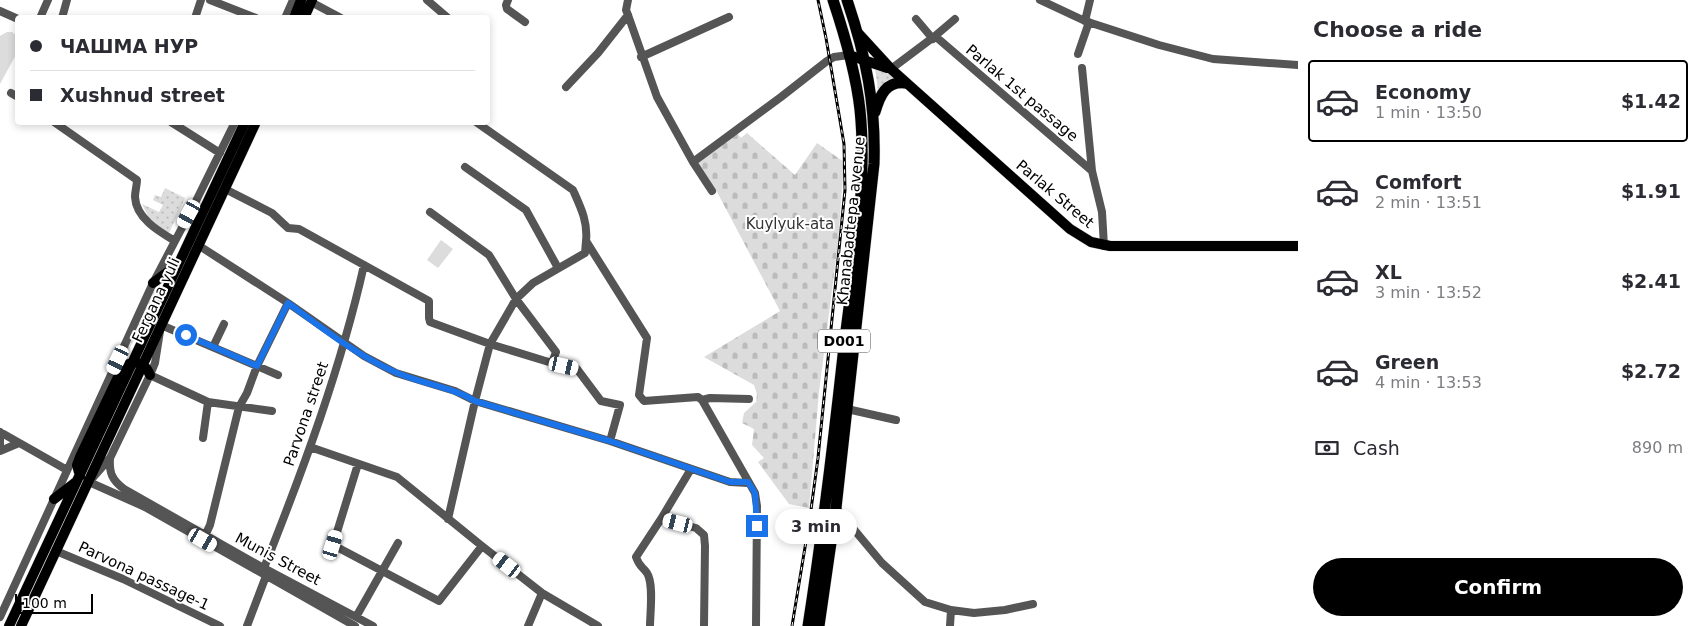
<!DOCTYPE html>
<meta charset="utf-8">
<style>
:root{--surface:#fff;--page:#f7f7f7;--text:#2b2b33;--muted:#7c7c81;--line:#e1e1e2;--accent:#000}
body{margin:0;font-family:"DejaVu Sans",sans-serif;background:var(--page);color:var(--text);height:100vh;display:flex;flex-direction:column;font-size:19px;white-space:nowrap}
*{box-sizing:border-box;margin:0}
p{font-size:16px;color:var(--muted)}
.icon{flex:none;width:28px;height:28px;fill:none;stroke:currentColor;stroke-width:2;stroke-linecap:round;stroke-linejoin:round}
.map{position:relative;flex:1;overflow:hidden}
.panel{display:flex;flex-direction:column;background:var(--surface);width:400px}
.panel>*{flex:none}
.hud{position:absolute;left:15px;top:15px;width:475px;height:110px;border-radius:5px;box-shadow:0 2px 8px #0003;display:grid;align-content:center;height:110px;padding:0 15px;background:var(--surface)}
.scale{position:absolute;left:15px;bottom:12px;width:78px;box-sizing:border-box;padding-left:5px;border:2px solid #000;border-top:0;font-size:14px;line-height:18px;white-space:nowrap;color:#000;-webkit-text-stroke:4px #fff;paint-order:stroke}
.end{position:absolute;width:22px;height:22px;margin:-11px;border:6px solid #1a73e8;background:#fff;box-shadow:0 0 0 2px #fff}
.from{border-radius:50%}
.bubble{position:absolute;height:35px;border-radius:18px;background:var(--surface);box-shadow:0 2px 8px #0003;font-size:16px;font-weight:700;line-height:35px;text-align:center}
.car{position:absolute;width:15px;height:30px;margin:-15px -8px;border-radius:6px;box-shadow:0 0 4px 1px #0007;background:linear-gradient(#fff 24%,#345 0 40%,#fff 0 76%,#345 0 86%,#fff 0)}
.hud b{display:flex;align-items:center;gap:18px;height:48px;font-size:19px}
.hud b+b{border-top:1px solid var(--line)}
.hud i{width:12px;height:12px;background:var(--text)}
ul{padding:0;list-style:none}
li{display:flex;align-items:center;gap:15px;height:82px;margin:0 10px 8px;padding:0 5px;border:2px solid transparent;border-radius:5px}
li div{flex:1}
li b{display:block;font-size:19px}
li em{font-style:normal;font-weight:700}
li.on{border-color:var(--accent)}
li>.icon{width:45px;height:45px;stroke-width:1.5}
h2{padding:0 15px;font-size:22px;line-height:60px}
.pay{display:flex;align-items:center;gap:12px;height:55px;padding:0 15px;font-size:19px}
.pay p{margin-inline-start:auto}
.action{display:flex;gap:10px;margin-top:auto;padding:10px 15px}
.action a{flex:1;height:58px;border-radius:30px;background:var(--accent);color:#fff;font-size:20px;font-weight:700;line-height:58px;text-align:center}
main{display:flex;flex:1;min-height:0}
.map>svg:first-child{display:block}
</style>
<main>
<div class="map">
<svg width="1298" height="626" viewBox="0 0 1298 626">
<defs>
<pattern id="grass-dots" width="8" height="8" patternUnits="userSpaceOnUse" patternTransform="scale(1.25)"><rect width="8" height="8" fill="#dcdcdc"/><path d="M2 2h.1M6 6h.1" fill="none" stroke="#bbb" stroke-width="1.8" stroke-linecap="round"/></pattern>
<pattern id="cemetery-stones" width="16" height="16" patternUnits="userSpaceOnUse" patternTransform="scale(1.25)"><rect width="16" height="16" fill="#dcdcdc"/><path d="M2 7V4a2 2 0 0 1 4 0v3zM10 15v-3a2 2 0 0 1 4 0v3z" fill="#bbb"/></pattern>
</defs>
<rect width="100%" height="100%" fill="#fff"/>
<path fill="url(#grass-dots)" d="M882,67L895,78L886,81L878,90L875,69Z
M165,188L185,198L169,233L150,220L142,204L159,212L163,205L153,200L155,195L161,197Z
M158,282L161,283L140,329L122,362L121,361Z"/>
<path fill="url(#cemetery-stones)" d="M737,133L741,138L747,133L795,175L817,143L844,162L838,243L819,392L809,508L789,504L758,462L764,458L752,445L754,429L742,423L744,413L756,402L757,394L754,385L704,357L780,311L716,190L697,163Z"/>
<path fill="#dcdcdc" d="M7,32H12L17,36V53L0,84V36Z
M441,240L453,249L438,268L427,260Z"/>
<g fill="none" stroke-linecap="round" stroke-linejoin="round">
<g stroke="#dbdbdb" stroke-width="11">
<path id="major" d="M294,18L301,0
M304,18L312,0
M858,33L891,69L910,86L1070,229L1091,242L1110,246H1298
M849,55L887,68
M153,283L177,265
M80,476L77,465L80,457L121,371C129,359 144,360 150,375
M54,499L76,482
M9,626L245,122
M21,626L256,122"/>
</g>
<g stroke="#dbdbdb" stroke-width="12">
<path id="highway" d="M875,112C880,95 886,81 905,83
M808,626C822,536 833,446 843,355C852,278 868,188 860,110C856,73 845,36 833,0
M819,626L836,508L874,164C876,105 866,56 847,0"/>
</g>
<path stroke="#555" stroke-width="8" d="M210,0L256,18
M427,0L448,18
M508,0L506,5L507,9L525,22
M628,0L626,10L628,15L657,97L693,162L712,191
M1040,0L1085,21L1159,45L1213,59L1298,65
M311,2L341,18
M0,11L18,19
M40,18L48,0
M62,18L67,0
M195,18L201,0
M285,18L293,0
M916,19L933,39
M1085,21L1090,0
M935,36L1092,171
M1078,54L1089,22
M641,57L729,17
M1082,68L1092,171L1102,212L1104,246
M891,69L935,36L955,19
M566,87L598,53L628,15
M11,93L18,97
M54,122L137,180C137,185 135,191 135,197C136,218 158,231 175,241
M171,122L220,153
M476,122L573,190C581,208 588,222 586,241L647,338L639,395L644,401L698,397L702,400L710,398L749,399
M693,162L781,97L827,61L834,57L849,55
M465,167L526,210L558,268
M225,189L272,213L288,228L299,229L429,301V318L430,322L490,344L552,363L577,369L601,401L620,405L610,441
M430,212L489,255L516,299L556,352L552,363
M198,245L288,303L364,356L396,373L455,391L475,401L610,441L730,482L748,483
M213,347L224,324
M150,375L208,402L272,411
M278,375L161,325L155,363L150,375L110,458L89,482L145,507L355,626
M702,400L755,493L757,506L756,626
M847,409L896,420
M0,432L67,470
M203,438L208,402
M310,447L397,477L482,546L542,593L598,626
M0,451L19,443
M0,451V432
M110,458C109,473 112,480 124,489L260,566L373,626
M358,464L333,545L439,601L482,546
M836,508L882,563L925,602L951,610L974,613L1005,610L1033,604
M448,519L475,401L490,344L516,299L533,283L585,253L586,241
M661,519L696,528L704,535L705,546L704,626
M203,540L210,525L239,407L247,393L257,366L288,303
M56,551L123,579L220,626
M264,568C303,470 341,368 364,265
M0,617L153,283L196,201L235,122
M356,617L398,543
M247,626L266,576
M528,626L542,593
M650,626C650,614 654,583 647,573C642,566 640,568 636,557L661,519L691,469
M950,626L951,610"/>
<use href="#major" stroke="#000" stroke-width="10"/>
<use href="#highway" stroke="#000" stroke-width="11"/>
<g stroke="#000" stroke-width="3">
<path id="rail" d="M792,626L810,517L818,458L845,190L844,144L826,38L818,0"/>
</g>
<use href="#rail" stroke="#fff" stroke-width="1" stroke-dasharray="4" stroke-linecap="butt"/>
</g>
<g fill="none" stroke-linecap="round" stroke-linejoin="round">
<path stroke="#1a73e8" stroke-width="6" d="M186,335L257,366L288,303C322,328 356,355 395,372C421,384 450,386 475,401L610,441L730,482H748L755,493L757,526"/>
</g>
<g text-anchor="middle" stroke-width="4" stroke-linejoin="round" paint-order="stroke">
<rect fill="#fff" stroke="#4c4c4c" stroke-width="1" x="818" y="329.5" width="52" height="23" rx="4"/>
<g font-size="14" font-weight="bold" fill="#000">
<text x="844" y="346">D001</text>
</g>
<g font-size="15" fill="#000" stroke="#fff">
<text transform="translate(1022 93) rotate(40)" y="5">Parlak 1st passage</text>
<text transform="translate(1055 194) rotate(40)" y="5">Parlak Street</text>
<text transform="translate(851 221) rotate(-84)" y="5">Khanabadtepa avenue</text>
<text transform="translate(156 300) rotate(-65)" y="5">Fergana yuli</text>
<text transform="translate(306 414) rotate(-71)" y="5">Parvona street</text>
<text transform="translate(278 559) rotate(28)" y="5">Munis Street</text>
<text transform="translate(144 576) rotate(25)" y="5">Parvona passage-1</text>
</g>
<g font-size="15" fill="#333" stroke="#fff">
<text x="790" y="229">Kuylyuk-ata</text>
</g>
</g>
</svg>
<div class="scale">100 m</div>
<i class="end from" style="left:186px;top:335px"></i>
<i class="end" style="left:757px;top:526px"></i>
<div class="bubble" style="left:775px;top:509px;width:82px">3 min</div>
<i class="car" style="left:189px;top:214px;rotate:209deg"></i>
<i class="car" style="left:118px;top:360px;rotate:205deg"></i>
<i class="car" style="left:564px;top:366px;rotate:103deg"></i>
<i class="car" style="left:678px;top:523px;rotate:284deg"></i>
<i class="car" style="left:203px;top:540px;rotate:120deg"></i>
<i class="car" style="left:333px;top:545px;rotate:17deg"></i>
<i class="car" style="left:507px;top:565px;rotate:308deg"></i>
<div class="hud">
<b><i class="from"></i>ЧАШМА НУР</b>
<b><i></i>Xushnud street</b>
</div>
</div>
<section class="panel">
<h2>Choose a ride</h2>
<ul>
<li class="on"><svg class="icon" aria-label="car" viewBox="0 0 24 24"><path d="M5 17H2v-5l4-1 3-4h7l3 4 3 1v5h-3M9 17h6M6 11h13"/><circle cx="7" cy="17" r="2"/><circle cx="17" cy="17" r="2"/></svg><div><b>Economy</b><p>1 min · 13:50</p></div><em>$1.42</em></li>
<li><svg class="icon" aria-label="car" viewBox="0 0 24 24"><path d="M5 17H2v-5l4-1 3-4h7l3 4 3 1v5h-3M9 17h6M6 11h13"/><circle cx="7" cy="17" r="2"/><circle cx="17" cy="17" r="2"/></svg><div><b>Comfort</b><p>2 min · 13:51</p></div><em>$1.91</em></li>
<li><svg class="icon" aria-label="car" viewBox="0 0 24 24"><path d="M5 17H2v-5l4-1 3-4h7l3 4 3 1v5h-3M9 17h6M6 11h13"/><circle cx="7" cy="17" r="2"/><circle cx="17" cy="17" r="2"/></svg><div><b>XL</b><p>3 min · 13:52</p></div><em>$2.41</em></li>
<li><svg class="icon" aria-label="car" viewBox="0 0 24 24"><path d="M5 17H2v-5l4-1 3-4h7l3 4 3 1v5h-3M9 17h6M6 11h13"/><circle cx="7" cy="17" r="2"/><circle cx="17" cy="17" r="2"/></svg><div><b>Green</b><p>4 min · 13:53</p></div><em>$2.72</em></li>
</ul>
<div class="pay"><svg class="icon" aria-label="cash" viewBox="0 0 24 24"><path d="M3 7h18v10H3z"/><circle cx="12" cy="12" r="2"/></svg>Cash<p>890 m</p></div>
<div class="action"><a>Confirm</a></div>
</section>
</main>
